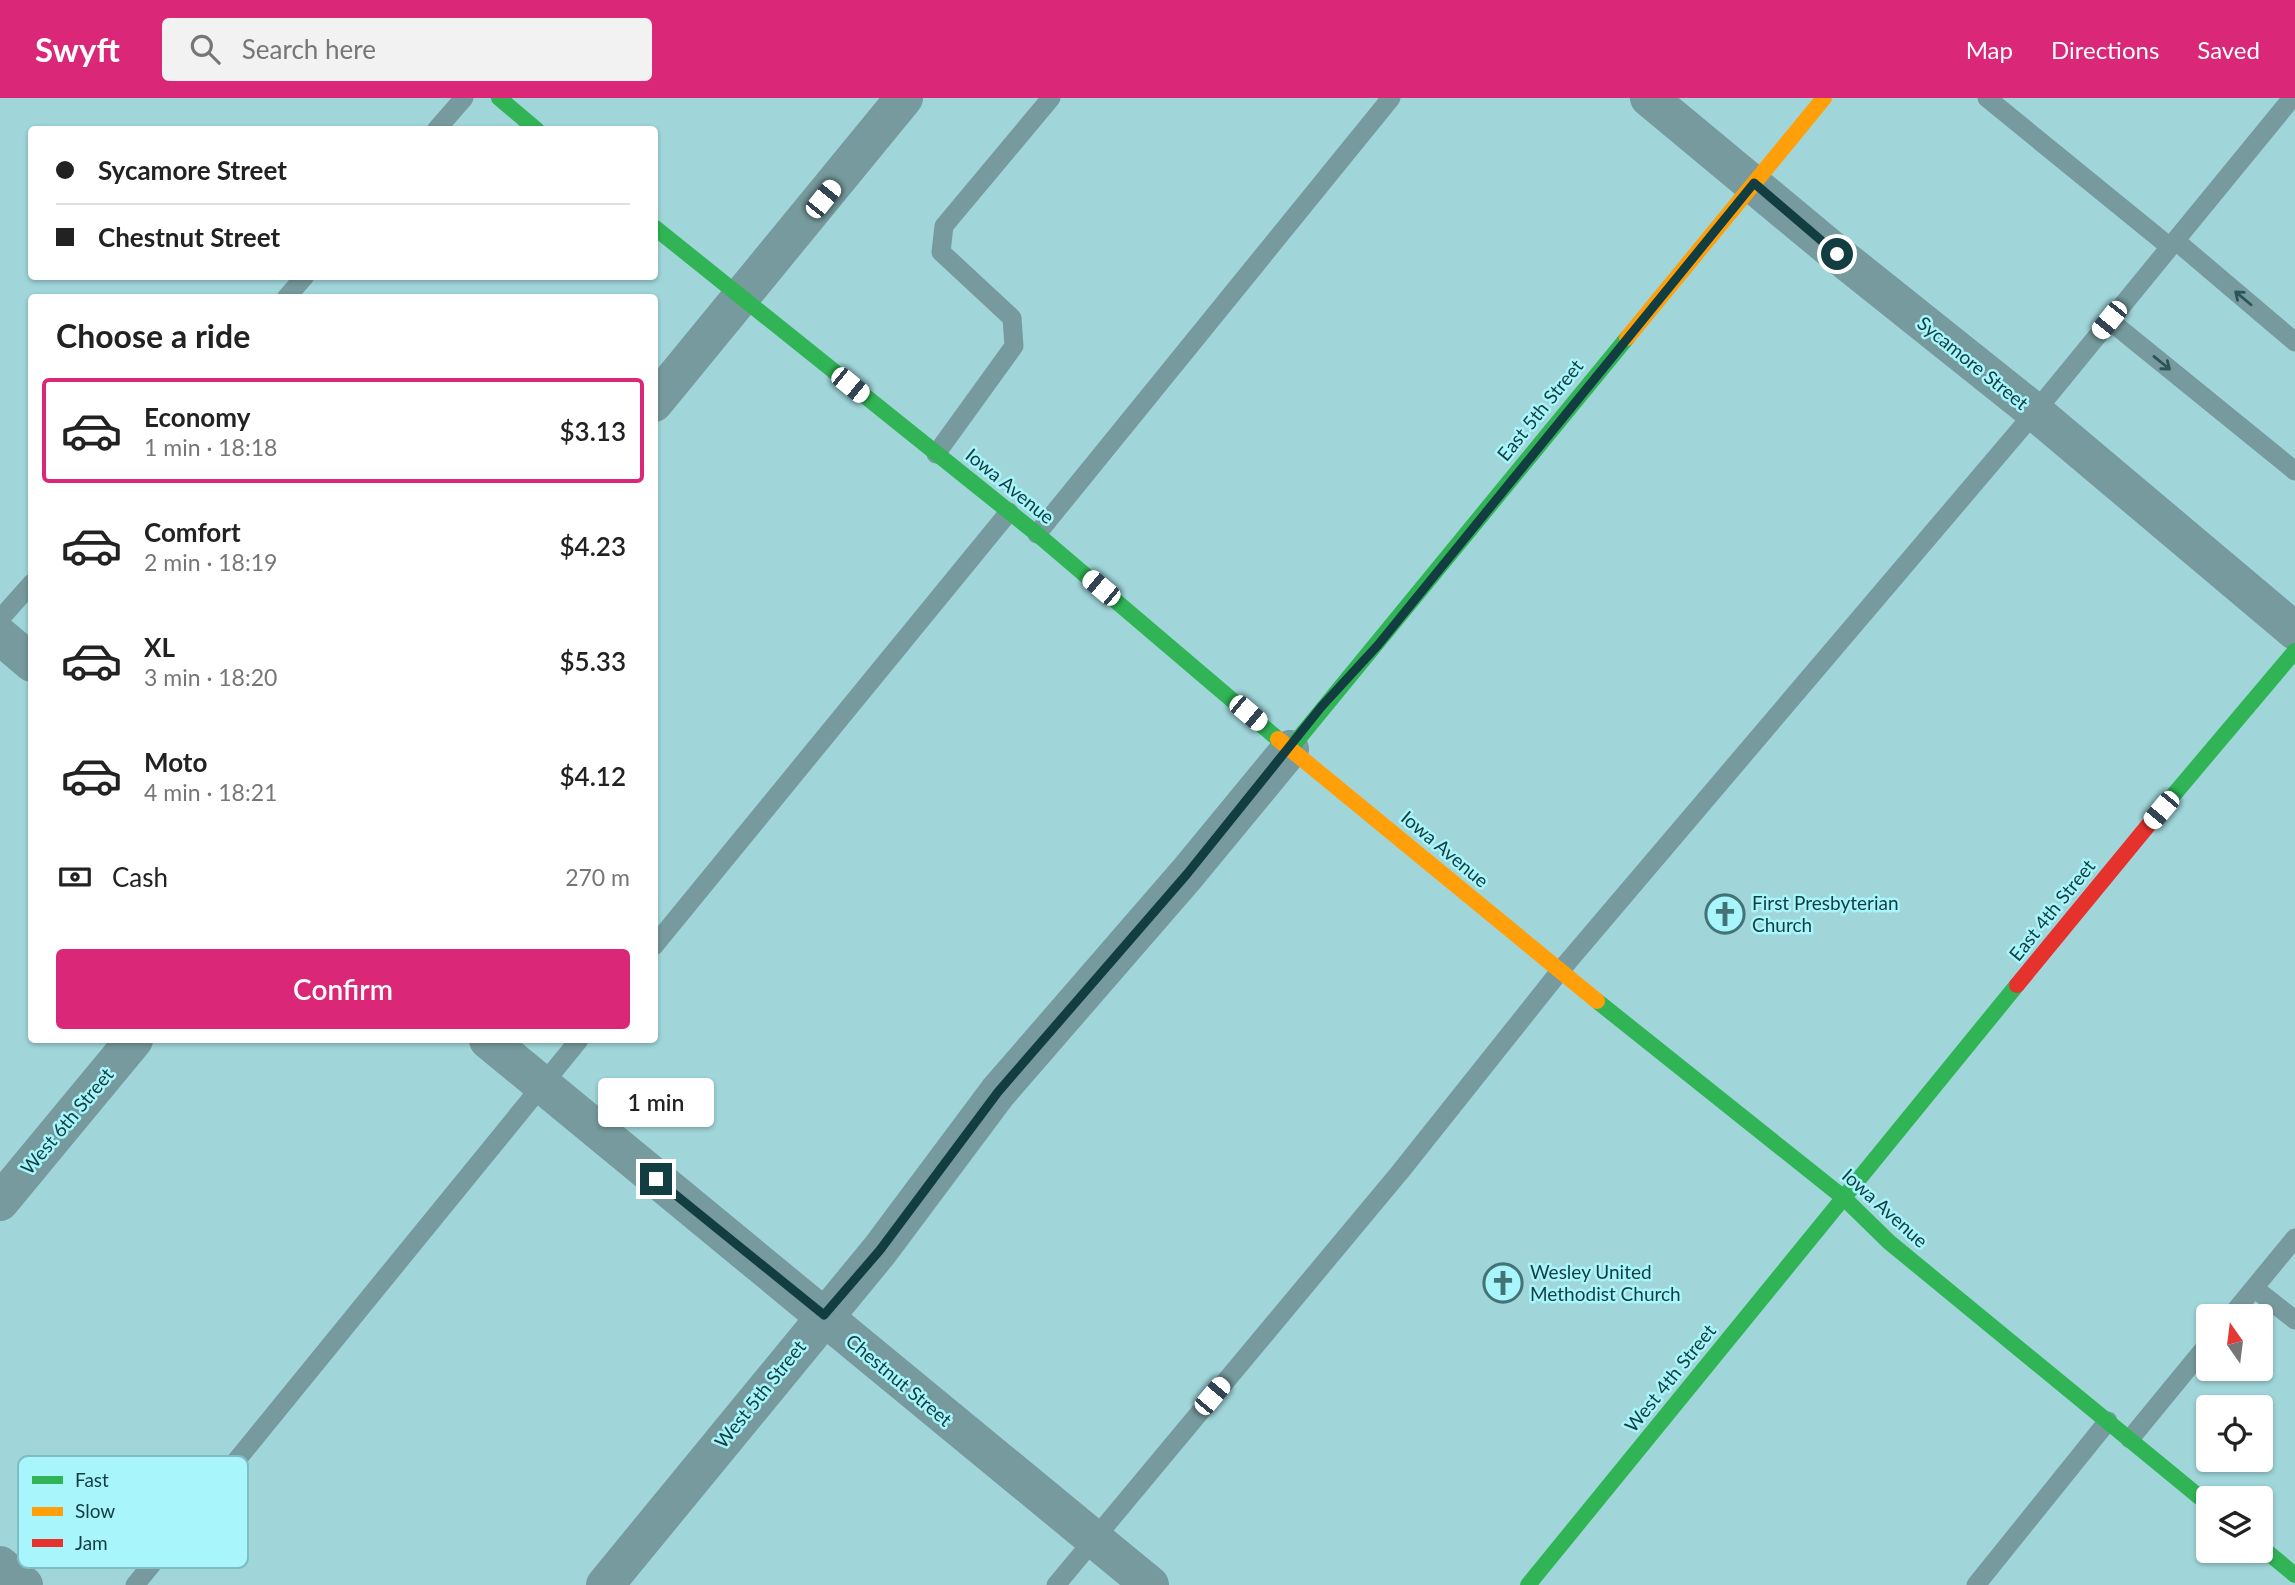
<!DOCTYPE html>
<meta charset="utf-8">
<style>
:root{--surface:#fff;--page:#f2f2f2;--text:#222;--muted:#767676;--line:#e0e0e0;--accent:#db2777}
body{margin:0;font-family:Lato,sans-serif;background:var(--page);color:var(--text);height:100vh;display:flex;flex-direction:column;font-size:26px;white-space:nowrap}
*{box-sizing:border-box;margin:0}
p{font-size:23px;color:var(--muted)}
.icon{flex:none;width:38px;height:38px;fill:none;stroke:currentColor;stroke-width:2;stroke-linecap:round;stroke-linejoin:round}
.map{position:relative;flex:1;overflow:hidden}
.drawer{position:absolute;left:28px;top:196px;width:630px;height:749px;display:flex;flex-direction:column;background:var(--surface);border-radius:7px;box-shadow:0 2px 5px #0004}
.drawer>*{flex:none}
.banner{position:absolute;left:28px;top:28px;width:630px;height:154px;border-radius:7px;box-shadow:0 2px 5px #0004;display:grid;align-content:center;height:154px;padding:0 28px;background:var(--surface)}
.needle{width:46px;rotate:346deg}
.fabs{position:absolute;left:2196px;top:1206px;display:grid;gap:14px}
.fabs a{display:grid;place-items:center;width:77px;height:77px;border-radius:7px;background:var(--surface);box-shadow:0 2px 5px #0004;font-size:35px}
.end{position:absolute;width:32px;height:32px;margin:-16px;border:9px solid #123e41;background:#fff;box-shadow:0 0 0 4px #fff}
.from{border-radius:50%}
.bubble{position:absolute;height:49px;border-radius:7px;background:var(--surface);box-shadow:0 2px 5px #0004;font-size:23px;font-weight:600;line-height:49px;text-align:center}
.car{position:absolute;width:21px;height:42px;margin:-21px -10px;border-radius:9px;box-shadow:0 0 5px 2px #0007;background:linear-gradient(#fff 24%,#345 0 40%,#fff 0 76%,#345 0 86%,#fff 0)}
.banner b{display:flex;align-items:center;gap:24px;height:66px;font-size:26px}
.banner b+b{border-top:2px solid var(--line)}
.banner i{width:18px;height:18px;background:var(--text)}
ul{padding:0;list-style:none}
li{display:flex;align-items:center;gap:21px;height:105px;margin:0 14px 10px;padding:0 14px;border:4px solid transparent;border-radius:7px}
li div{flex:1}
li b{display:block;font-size:26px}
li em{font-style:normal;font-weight:600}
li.active{border-color:var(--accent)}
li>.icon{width:63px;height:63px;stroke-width:1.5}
h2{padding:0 28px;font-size:32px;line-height:84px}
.pay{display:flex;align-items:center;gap:18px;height:77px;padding:0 28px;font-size:26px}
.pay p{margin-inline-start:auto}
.primary-button{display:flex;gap:14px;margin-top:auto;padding:14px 28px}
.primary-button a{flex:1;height:80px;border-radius:7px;background:var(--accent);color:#fff;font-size:28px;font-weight:600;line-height:80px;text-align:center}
header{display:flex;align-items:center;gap:42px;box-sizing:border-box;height:98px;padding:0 35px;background:var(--accent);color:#fff}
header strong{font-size:33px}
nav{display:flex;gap:38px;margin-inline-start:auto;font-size:24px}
.search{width:490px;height:63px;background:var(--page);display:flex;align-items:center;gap:18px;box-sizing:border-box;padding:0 24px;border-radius:7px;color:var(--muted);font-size:26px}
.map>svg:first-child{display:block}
</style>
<header>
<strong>Swyft</strong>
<div class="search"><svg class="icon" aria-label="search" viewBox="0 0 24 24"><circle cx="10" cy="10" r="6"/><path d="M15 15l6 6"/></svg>Search here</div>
<nav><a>Map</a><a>Directions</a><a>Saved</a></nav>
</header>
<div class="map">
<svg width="2295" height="1487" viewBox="0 0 2295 1487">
<rect width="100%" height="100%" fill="#a0d6da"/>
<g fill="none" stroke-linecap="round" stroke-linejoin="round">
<path stroke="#769a9d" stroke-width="19" d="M1987,0L2170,149
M436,32L464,0
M2176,143L2295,244
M286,200L305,178
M2109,222L2295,373
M936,356L1014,248L1012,220L941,154L944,128L1051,0
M1037,436L1391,0
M0,521L32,485
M654,848L1009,414
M2254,1190L2295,1222
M2231,1218L2295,1140
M2130,1341L2208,1246
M135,1487L579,942
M1056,1487L1400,1074L1560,873L2035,314L2292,0
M1976,1487L2108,1323"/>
<path stroke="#769a9d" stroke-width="38" d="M1649,0L1837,156L2035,314L2295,533
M654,305L904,0
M0,538L32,565
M488,942L1150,1487
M0,1104L134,942
M0,1467L24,1487
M605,1487L880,1152L998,994L1187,776L1290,651"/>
<path stroke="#30b455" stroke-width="16" d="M499,0L537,32
M654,129L1037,436L1278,641
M1290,651L1627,240
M2160,713L2295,553
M1597,903L1844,1100L1889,1144L2208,1406
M2261,1449L2295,1477
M1528,1487L2017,887"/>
<path stroke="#ff9f0a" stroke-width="16" d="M1627,240L1824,0
M1278,641L1597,903"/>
<path stroke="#e5322d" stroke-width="16" d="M2017,887L2160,713"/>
</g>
<defs><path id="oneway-shaft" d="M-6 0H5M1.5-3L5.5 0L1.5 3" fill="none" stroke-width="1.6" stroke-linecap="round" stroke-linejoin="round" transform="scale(1.75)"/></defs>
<g stroke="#2b5558">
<use href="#oneway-shaft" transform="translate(2243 200) rotate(-140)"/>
<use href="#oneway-shaft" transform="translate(2162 265) rotate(39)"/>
</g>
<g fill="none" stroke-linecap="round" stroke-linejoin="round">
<path stroke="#123e41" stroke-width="9" d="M656,1081L824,1217L880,1152L998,994L1187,776L1322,608L1378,547L1754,85L1837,156"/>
</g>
<defs>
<g id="church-ring" transform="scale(2.0125)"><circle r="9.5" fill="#a8f5fb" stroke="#447377" stroke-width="1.5"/><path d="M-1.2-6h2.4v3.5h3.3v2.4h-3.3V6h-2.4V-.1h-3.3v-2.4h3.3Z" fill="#447377"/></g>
</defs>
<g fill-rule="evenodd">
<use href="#church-ring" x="1725" y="816"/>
<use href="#church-ring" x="1503" y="1185"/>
</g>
<g text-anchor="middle" stroke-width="5" stroke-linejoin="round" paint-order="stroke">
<g font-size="19" fill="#123e41" stroke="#a8f5fb">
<text transform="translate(1973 265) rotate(39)" y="7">Sycamore Street</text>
<text transform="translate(1540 312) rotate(-51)" y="7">East 5th Street</text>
<text transform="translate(1010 388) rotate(39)" y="7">Iowa Avenue</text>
<text transform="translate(1445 751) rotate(40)" y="7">Iowa Avenue</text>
<text transform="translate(2052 812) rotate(-51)" y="7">East 4th Street</text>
<text transform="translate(67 1023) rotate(-50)" y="7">West 6th Street</text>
<text transform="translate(1885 1110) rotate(42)" y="7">Iowa Avenue</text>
<text transform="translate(1670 1280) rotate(-51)" y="7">West 4th Street</text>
<text transform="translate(899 1282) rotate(40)" y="7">Chestnut Street</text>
<text transform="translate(760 1296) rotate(-51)" y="7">West 5th Street</text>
</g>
<g font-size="19" fill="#123e41" stroke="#a8f5fb" text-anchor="start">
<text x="1752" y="812">First Presbyterian<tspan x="1752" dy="22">Church</tspan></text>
<text x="1530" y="1181">Wesley United<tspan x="1530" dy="22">Methodist Church</tspan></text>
</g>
</g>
<rect x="18" y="1358" width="230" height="112" rx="10" fill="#a8f5fb" stroke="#7bbec3" stroke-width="2"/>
<rect x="32" y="1378" width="31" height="8" fill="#30b455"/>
<rect x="32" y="1409" width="31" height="9" fill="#ff9f0a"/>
<rect x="32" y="1441" width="31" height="8" fill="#e5322d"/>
<g font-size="19" fill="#123e41">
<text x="75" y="1389">Fast</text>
<text x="75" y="1420">Slow</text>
<text x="75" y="1452">Jam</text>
</g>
</svg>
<div class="fabs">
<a><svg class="needle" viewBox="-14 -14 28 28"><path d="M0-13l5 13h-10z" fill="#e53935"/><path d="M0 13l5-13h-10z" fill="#767676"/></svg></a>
<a><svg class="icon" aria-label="locate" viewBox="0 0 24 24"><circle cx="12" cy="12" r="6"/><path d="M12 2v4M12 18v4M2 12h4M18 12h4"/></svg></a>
<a><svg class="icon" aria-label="layers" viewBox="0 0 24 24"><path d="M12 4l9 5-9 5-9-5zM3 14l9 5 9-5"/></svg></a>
</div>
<i class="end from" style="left:1837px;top:156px"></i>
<i class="end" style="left:656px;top:1081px"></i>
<div class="bubble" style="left:598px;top:980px;width:116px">1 min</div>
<i class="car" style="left:823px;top:101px;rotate:39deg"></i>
<i class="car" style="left:2109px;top:222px;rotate:219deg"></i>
<i class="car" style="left:850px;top:287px;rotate:129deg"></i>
<i class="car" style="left:1101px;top:490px;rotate:310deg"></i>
<i class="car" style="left:1248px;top:615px;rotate:130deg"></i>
<i class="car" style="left:2161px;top:712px;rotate:220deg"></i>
<i class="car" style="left:1212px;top:1298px;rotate:40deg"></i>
<div class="banner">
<b><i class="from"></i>Sycamore Street</b>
<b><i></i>Chestnut Street</b>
</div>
<section class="drawer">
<h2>Choose a ride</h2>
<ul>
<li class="active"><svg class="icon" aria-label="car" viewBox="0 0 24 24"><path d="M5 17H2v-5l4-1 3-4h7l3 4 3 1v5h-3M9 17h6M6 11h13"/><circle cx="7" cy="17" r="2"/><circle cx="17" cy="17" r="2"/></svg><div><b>Economy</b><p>1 min · 18:18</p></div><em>$3.13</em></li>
<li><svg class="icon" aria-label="car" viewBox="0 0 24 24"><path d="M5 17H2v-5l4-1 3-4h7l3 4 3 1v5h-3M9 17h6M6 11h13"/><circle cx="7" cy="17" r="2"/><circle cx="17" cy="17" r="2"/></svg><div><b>Comfort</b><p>2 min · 18:19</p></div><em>$4.23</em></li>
<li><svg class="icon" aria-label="car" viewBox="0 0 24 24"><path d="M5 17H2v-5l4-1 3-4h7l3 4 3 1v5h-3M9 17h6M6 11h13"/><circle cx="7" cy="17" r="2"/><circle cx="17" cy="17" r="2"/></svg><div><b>XL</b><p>3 min · 18:20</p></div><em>$5.33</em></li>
<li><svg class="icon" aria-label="car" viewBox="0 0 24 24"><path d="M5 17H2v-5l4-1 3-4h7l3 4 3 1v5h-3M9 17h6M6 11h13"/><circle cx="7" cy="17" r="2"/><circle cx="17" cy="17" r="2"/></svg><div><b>Moto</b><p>4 min · 18:21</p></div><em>$4.12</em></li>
</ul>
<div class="pay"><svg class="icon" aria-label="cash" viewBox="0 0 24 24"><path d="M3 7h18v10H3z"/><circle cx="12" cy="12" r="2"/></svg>Cash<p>270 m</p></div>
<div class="primary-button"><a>Confirm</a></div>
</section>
</div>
